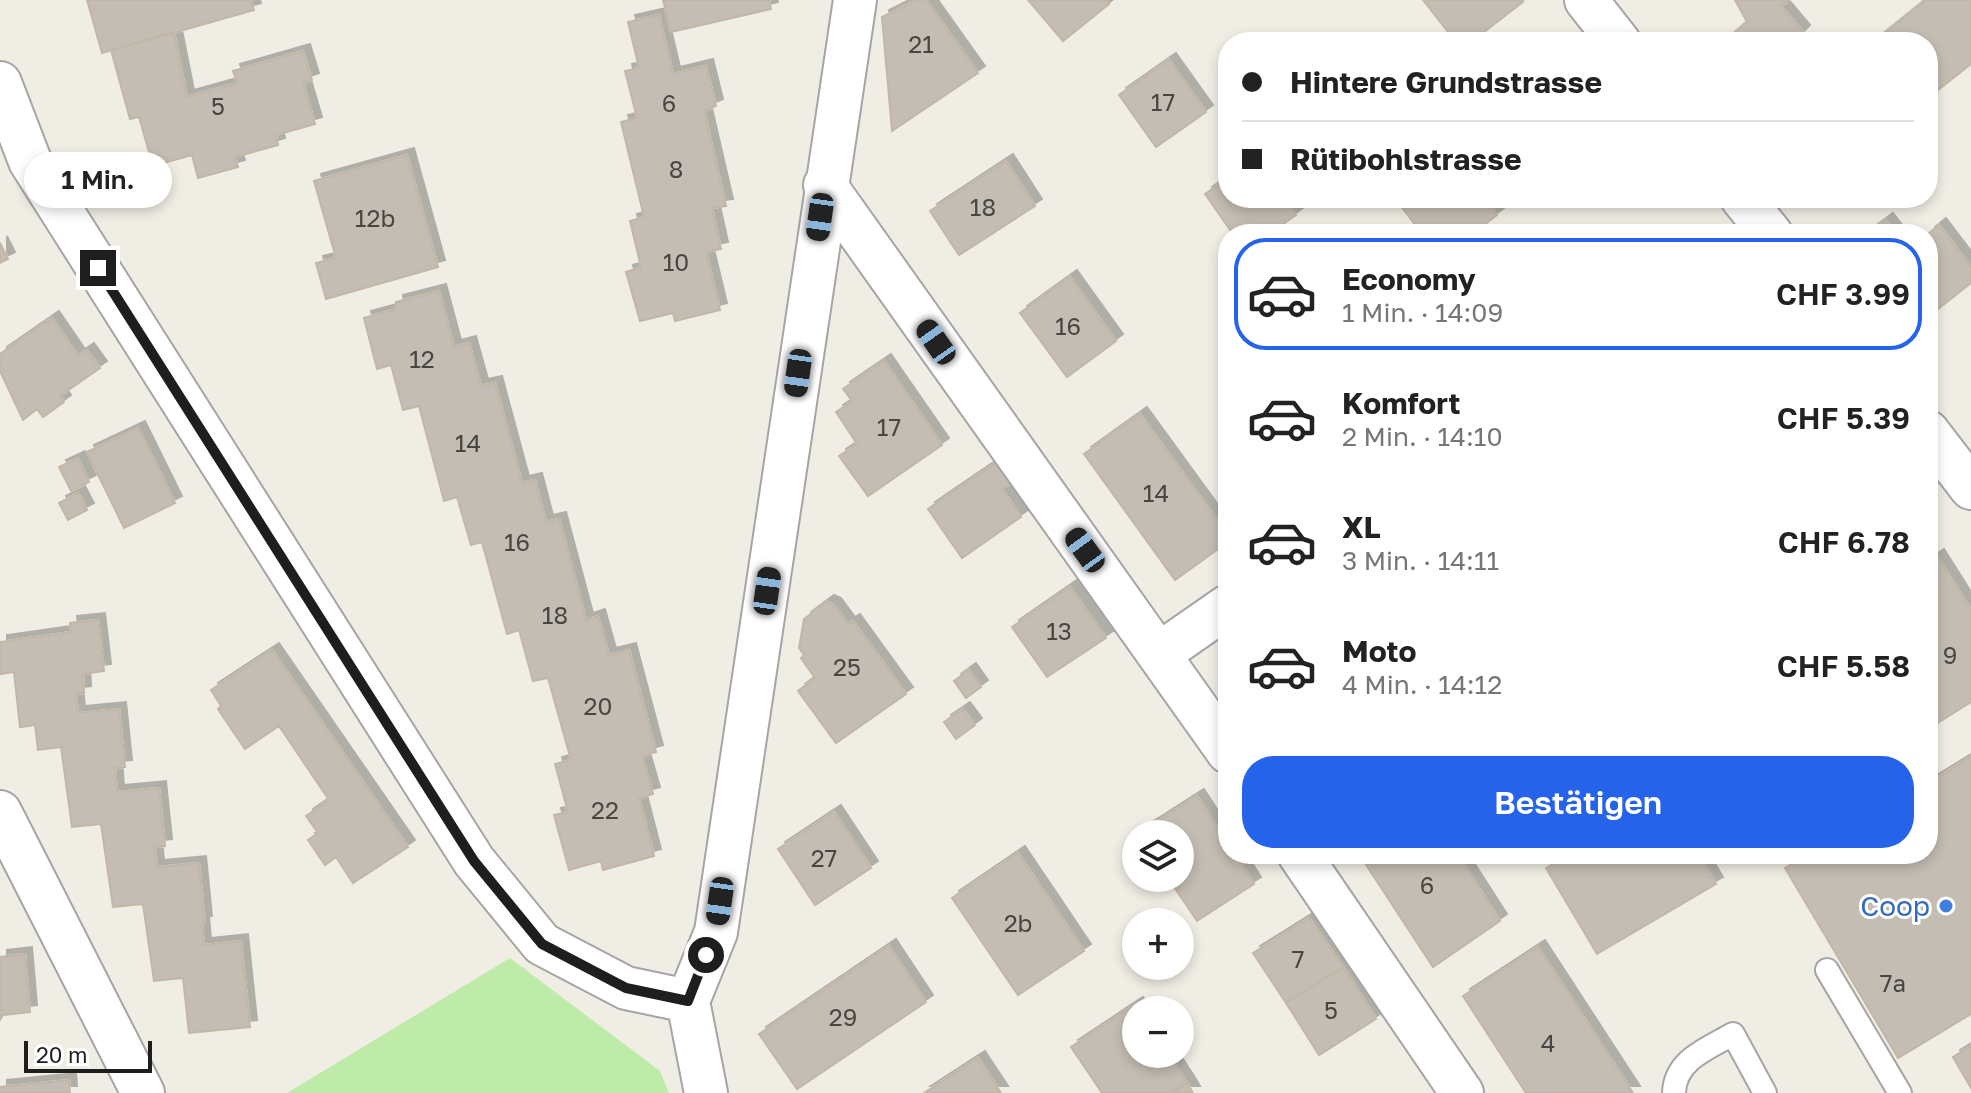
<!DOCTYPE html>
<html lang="de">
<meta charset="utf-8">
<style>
:root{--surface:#fff;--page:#f6f6f6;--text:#222;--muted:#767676;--line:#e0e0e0;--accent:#2563eb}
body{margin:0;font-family:"Golos Text",sans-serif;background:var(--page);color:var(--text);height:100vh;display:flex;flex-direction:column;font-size:30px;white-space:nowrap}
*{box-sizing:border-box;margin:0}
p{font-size:26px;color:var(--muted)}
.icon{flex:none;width:44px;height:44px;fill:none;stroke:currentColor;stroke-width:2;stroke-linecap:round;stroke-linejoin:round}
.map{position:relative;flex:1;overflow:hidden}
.sheet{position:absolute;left:1218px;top:224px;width:720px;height:640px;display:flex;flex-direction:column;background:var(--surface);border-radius:32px;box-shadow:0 4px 12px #0003}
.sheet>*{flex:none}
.hud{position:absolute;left:1218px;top:32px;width:720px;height:176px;border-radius:32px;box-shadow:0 4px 12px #0003;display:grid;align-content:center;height:176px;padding:0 24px;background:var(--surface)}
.fabs{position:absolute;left:1122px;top:820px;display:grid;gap:16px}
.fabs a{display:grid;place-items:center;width:72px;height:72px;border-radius:50%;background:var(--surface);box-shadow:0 4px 12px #0003;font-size:40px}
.scale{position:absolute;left:24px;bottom:20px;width:128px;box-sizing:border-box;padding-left:8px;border:4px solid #1e1e1e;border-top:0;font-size:22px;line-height:28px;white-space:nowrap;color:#1e1e1e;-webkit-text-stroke:6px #fff;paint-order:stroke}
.end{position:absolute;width:36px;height:36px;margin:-18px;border:10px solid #1e1e1e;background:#fff;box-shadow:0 0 0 4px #fff}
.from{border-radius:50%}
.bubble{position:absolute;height:56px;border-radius:28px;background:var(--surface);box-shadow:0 4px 12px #0003;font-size:26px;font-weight:600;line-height:56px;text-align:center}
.car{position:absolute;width:24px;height:48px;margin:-24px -12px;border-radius:10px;box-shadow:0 0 6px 2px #0007;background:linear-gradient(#222 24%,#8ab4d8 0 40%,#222 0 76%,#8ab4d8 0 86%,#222 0)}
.hud b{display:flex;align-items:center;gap:28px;height:76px;font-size:30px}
.hud b+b{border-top:2px solid var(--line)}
.hud i{width:20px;height:20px;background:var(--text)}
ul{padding:14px 0 0;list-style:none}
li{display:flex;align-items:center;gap:24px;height:112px;margin:0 16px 12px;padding:0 8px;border:4px solid transparent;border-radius:32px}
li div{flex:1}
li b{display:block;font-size:30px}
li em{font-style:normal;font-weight:600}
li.current{border-color:var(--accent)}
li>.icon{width:72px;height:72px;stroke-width:1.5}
.action{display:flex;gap:16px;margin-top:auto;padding:16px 24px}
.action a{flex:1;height:92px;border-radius:32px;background:var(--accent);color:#fff;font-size:32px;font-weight:600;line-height:92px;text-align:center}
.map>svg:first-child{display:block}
</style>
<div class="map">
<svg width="1971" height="1093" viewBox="0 0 1971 1093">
<defs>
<filter id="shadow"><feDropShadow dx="7" dy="-7" stdDeviation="0" flood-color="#0004"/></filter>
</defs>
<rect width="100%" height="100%" fill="#f0eee4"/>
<path fill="#bfeba9" d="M510,958L660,1071L669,1093H287Z"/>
<path fill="#c4bdb3" stroke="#c2b7a6" stroke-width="2" filter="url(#shadow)" d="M87,0H251L254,10L102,53Z
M663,0H769L771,9L671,32Z
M916,0H926L978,73L892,131L882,17Z
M1028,0H1106L1109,4L1063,41Z
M1423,0H1521L1523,2L1471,42H1456Z
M1735,0H1789L1781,6L1803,32L1793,42H1724L1747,22Z
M1926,0H1971V64L1928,98V42H1874Z
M659,15L673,74L706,66L716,106L704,111L726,206L712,208L721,249L706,252L720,310L675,321L673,313L640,321L626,272L641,267L630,221L644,217L621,122L637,118L625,71L639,68L628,22Z
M174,32L187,97L237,83L233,71L303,51L312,80L303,83L315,124L276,135L278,145L235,157L238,167L198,178L192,155L153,166L139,117L130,119L111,50Z
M1169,60L1206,112L1156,147L1119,95Z
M407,155L438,267L326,299L316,263L336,258L314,181Z
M1006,161L1035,206L959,255L930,211Z
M1228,178V198H1284L1296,215L1269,234H1233L1205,194Z
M1395,198H1484L1497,215L1472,234H1422Z
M1886,220L1897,234H1867Z
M1939,225L1971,267V283L1938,309L1928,297V234Z
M0,243L8,259L0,263Z
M1070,277L1116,341L1067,377L1020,313Z
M439,291L454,347L469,343L481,386L495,383L522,483L535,480L546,522L559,519L586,620L598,616L609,655L629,650L656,752L642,756L653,794L639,798L654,856L603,870L601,861L569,870L554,815L568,812L555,764L571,760L548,678L533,681L519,630L507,634L482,542L471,545L457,497L444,501L419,406L403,410L391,365L377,369L364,318L397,309L396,302Z
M52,318L78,356L87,350L100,368L60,396L64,402L43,417L37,409L23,420L0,371V354Z
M884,361L942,445L868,496L839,456L857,444L836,412L852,401L843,389Z
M1140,414L1228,535V542L1175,580L1084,454Z
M138,428L175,503L124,528L87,452Z
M78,458L89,482L71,491L59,467Z
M1003,458L1017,479L1002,489L1021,517L962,558L928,509Z
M78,493L87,510L68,520L59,503Z
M1937,556L1971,610V702L1928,729V562Z
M1070,587L1106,638L1047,677L1012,627Z
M827,602L834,605L848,624L853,621L906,694L836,743L798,691L815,678L801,658L804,655L799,648L804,619Z
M98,620L104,671L83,674L84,693L76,694L78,713L119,709L125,767L115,768L117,792L159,788L165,846L155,847L157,867L199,863L205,923H202L204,945L241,941L250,1027L189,1033L183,978L154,981L143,904L113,907L101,824L72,827L61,747L38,750L35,725L20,727L14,672L0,674V642L71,632L70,623Z
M272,650L408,847L353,883L336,857L325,865L308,840L318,833L306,816L329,800L279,726L245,749L218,709L221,706L211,690Z
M969,670L981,687L966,698L954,681Z
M963,709L975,725L956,739L944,722Z
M1971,757V1014L1898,1058L1785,868L1808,854H1928V783Z
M1197,796L1228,844V854H1235L1254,884L1197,921L1168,878H1180V834L1139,833Z
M834,812L871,868L815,905L778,849Z
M1018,853L1084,951L1018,995L952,898Z
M1359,854H1457L1500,921L1433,967Z
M1570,854H1698L1716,884L1597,954L1546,868Z
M1309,918L1343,967L1286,1003L1253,953Z
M889,946L926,1002L797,1089L759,1034Z
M1538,947L1633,1093H1526L1463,996Z
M25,954L30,1012L3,1015L0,1020V957Z
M1343,967L1376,1019L1319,1055L1286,1003Z
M1136,1004L1140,1010H1136V1054H1168L1187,1083L1171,1093H1102L1071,1047Z
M1971,1046V1088L1953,1057Z
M978,1058L1001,1093H924Z
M69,1080L70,1093H0V1087Z
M1187,1083L1193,1093H1171Z"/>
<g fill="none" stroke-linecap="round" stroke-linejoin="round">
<g stroke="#a5a5a5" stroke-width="26">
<path id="lane" d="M1827,970L1900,1093
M1674,1093C1675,1060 1707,1049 1733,1034L1765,1093"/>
</g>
<g stroke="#a5a5a5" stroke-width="46">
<path id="street" d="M1586,0L1619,42
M0,83L30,161L474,861L542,944L626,988L688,1001L706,1093
M825,185L1228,752
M1742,198L1771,234
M1928,432L1971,488
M1159,654L1228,606
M0,812L143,1093
M1299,854L1462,1093
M688,1001L716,932L855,0"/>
</g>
<use href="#lane" stroke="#fff" stroke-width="22"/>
<use href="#street" stroke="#fff" stroke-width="42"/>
</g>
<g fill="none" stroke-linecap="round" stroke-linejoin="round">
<path stroke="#1e1e1e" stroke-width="10" d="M98,268L474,861L542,944L626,988L688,1001L706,955"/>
</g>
<circle fill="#3f7fe0" stroke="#fff" stroke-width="3" cx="1946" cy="906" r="8"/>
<g text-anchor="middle" stroke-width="6" stroke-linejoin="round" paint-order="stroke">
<g font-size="24" fill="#484643">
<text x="921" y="53">21</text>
<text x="1163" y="111">17</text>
<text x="669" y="112">6</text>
<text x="218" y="115">5</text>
<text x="676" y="178">8</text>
<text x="983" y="216">18</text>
<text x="375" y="227">12b</text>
<text x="676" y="271">10</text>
<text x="1068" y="335">16</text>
<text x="422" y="368">12</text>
<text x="889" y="436">17</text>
<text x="468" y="452">14</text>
<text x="1156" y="502">14</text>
<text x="517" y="551">16</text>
<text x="555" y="624">18</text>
<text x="1059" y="640">13</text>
<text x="1950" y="664">9</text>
<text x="847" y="676">25</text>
<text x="598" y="715">20</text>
<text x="605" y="819">22</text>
<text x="824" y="867">27</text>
<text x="1427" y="894">6</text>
<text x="1018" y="932">2b</text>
<text x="1298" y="968">7</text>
<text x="1893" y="992">7a</text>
<text x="1331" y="1019">5</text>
<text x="843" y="1026">29</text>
<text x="1548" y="1052">4</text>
</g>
<g font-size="28" fill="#366cbe" stroke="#fff" text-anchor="end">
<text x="1930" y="916">Coop</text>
</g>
</g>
</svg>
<div class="fabs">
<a><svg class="icon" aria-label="layers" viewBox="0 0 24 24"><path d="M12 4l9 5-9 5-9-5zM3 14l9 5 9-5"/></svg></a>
<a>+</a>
<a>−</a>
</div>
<div class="scale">20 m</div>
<i class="end from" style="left:706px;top:955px"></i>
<i class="end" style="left:98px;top:268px"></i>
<div class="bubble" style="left:24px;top:152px;width:148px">1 Min.</div>
<i class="car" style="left:820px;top:217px;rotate:188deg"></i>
<i class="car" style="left:936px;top:342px;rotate:325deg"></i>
<i class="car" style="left:798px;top:373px;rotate:188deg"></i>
<i class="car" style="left:1085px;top:550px;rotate:324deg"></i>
<i class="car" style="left:767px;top:591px;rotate:8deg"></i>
<i class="car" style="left:720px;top:901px;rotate:188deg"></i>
<div class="hud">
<b><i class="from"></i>Hintere Grundstrasse</b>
<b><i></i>Rütibohlstrasse</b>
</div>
<section class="sheet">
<ul>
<li class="current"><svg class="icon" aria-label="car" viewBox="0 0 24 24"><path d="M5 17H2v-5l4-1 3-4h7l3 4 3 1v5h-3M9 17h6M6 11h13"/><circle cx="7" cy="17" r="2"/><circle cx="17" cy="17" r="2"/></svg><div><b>Economy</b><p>1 Min. · 14:09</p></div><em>CHF 3.99</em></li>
<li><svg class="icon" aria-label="car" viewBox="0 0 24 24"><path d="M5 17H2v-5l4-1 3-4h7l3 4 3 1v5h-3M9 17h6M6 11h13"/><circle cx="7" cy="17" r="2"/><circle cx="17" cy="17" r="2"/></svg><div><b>Komfort</b><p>2 Min. · 14:10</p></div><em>CHF 5.39</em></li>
<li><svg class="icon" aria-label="car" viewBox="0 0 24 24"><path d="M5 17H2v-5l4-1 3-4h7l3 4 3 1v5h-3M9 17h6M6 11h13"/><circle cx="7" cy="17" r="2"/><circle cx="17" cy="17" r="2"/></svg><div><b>XL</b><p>3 Min. · 14:11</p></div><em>CHF 6.78</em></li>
<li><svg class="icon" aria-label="car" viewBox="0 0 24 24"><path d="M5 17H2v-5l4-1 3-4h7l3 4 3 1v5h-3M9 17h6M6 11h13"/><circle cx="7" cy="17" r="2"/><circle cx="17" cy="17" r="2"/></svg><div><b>Moto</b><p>4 Min. · 14:12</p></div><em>CHF 5.58</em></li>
</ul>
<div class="action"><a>Bestätigen</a></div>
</section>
</div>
